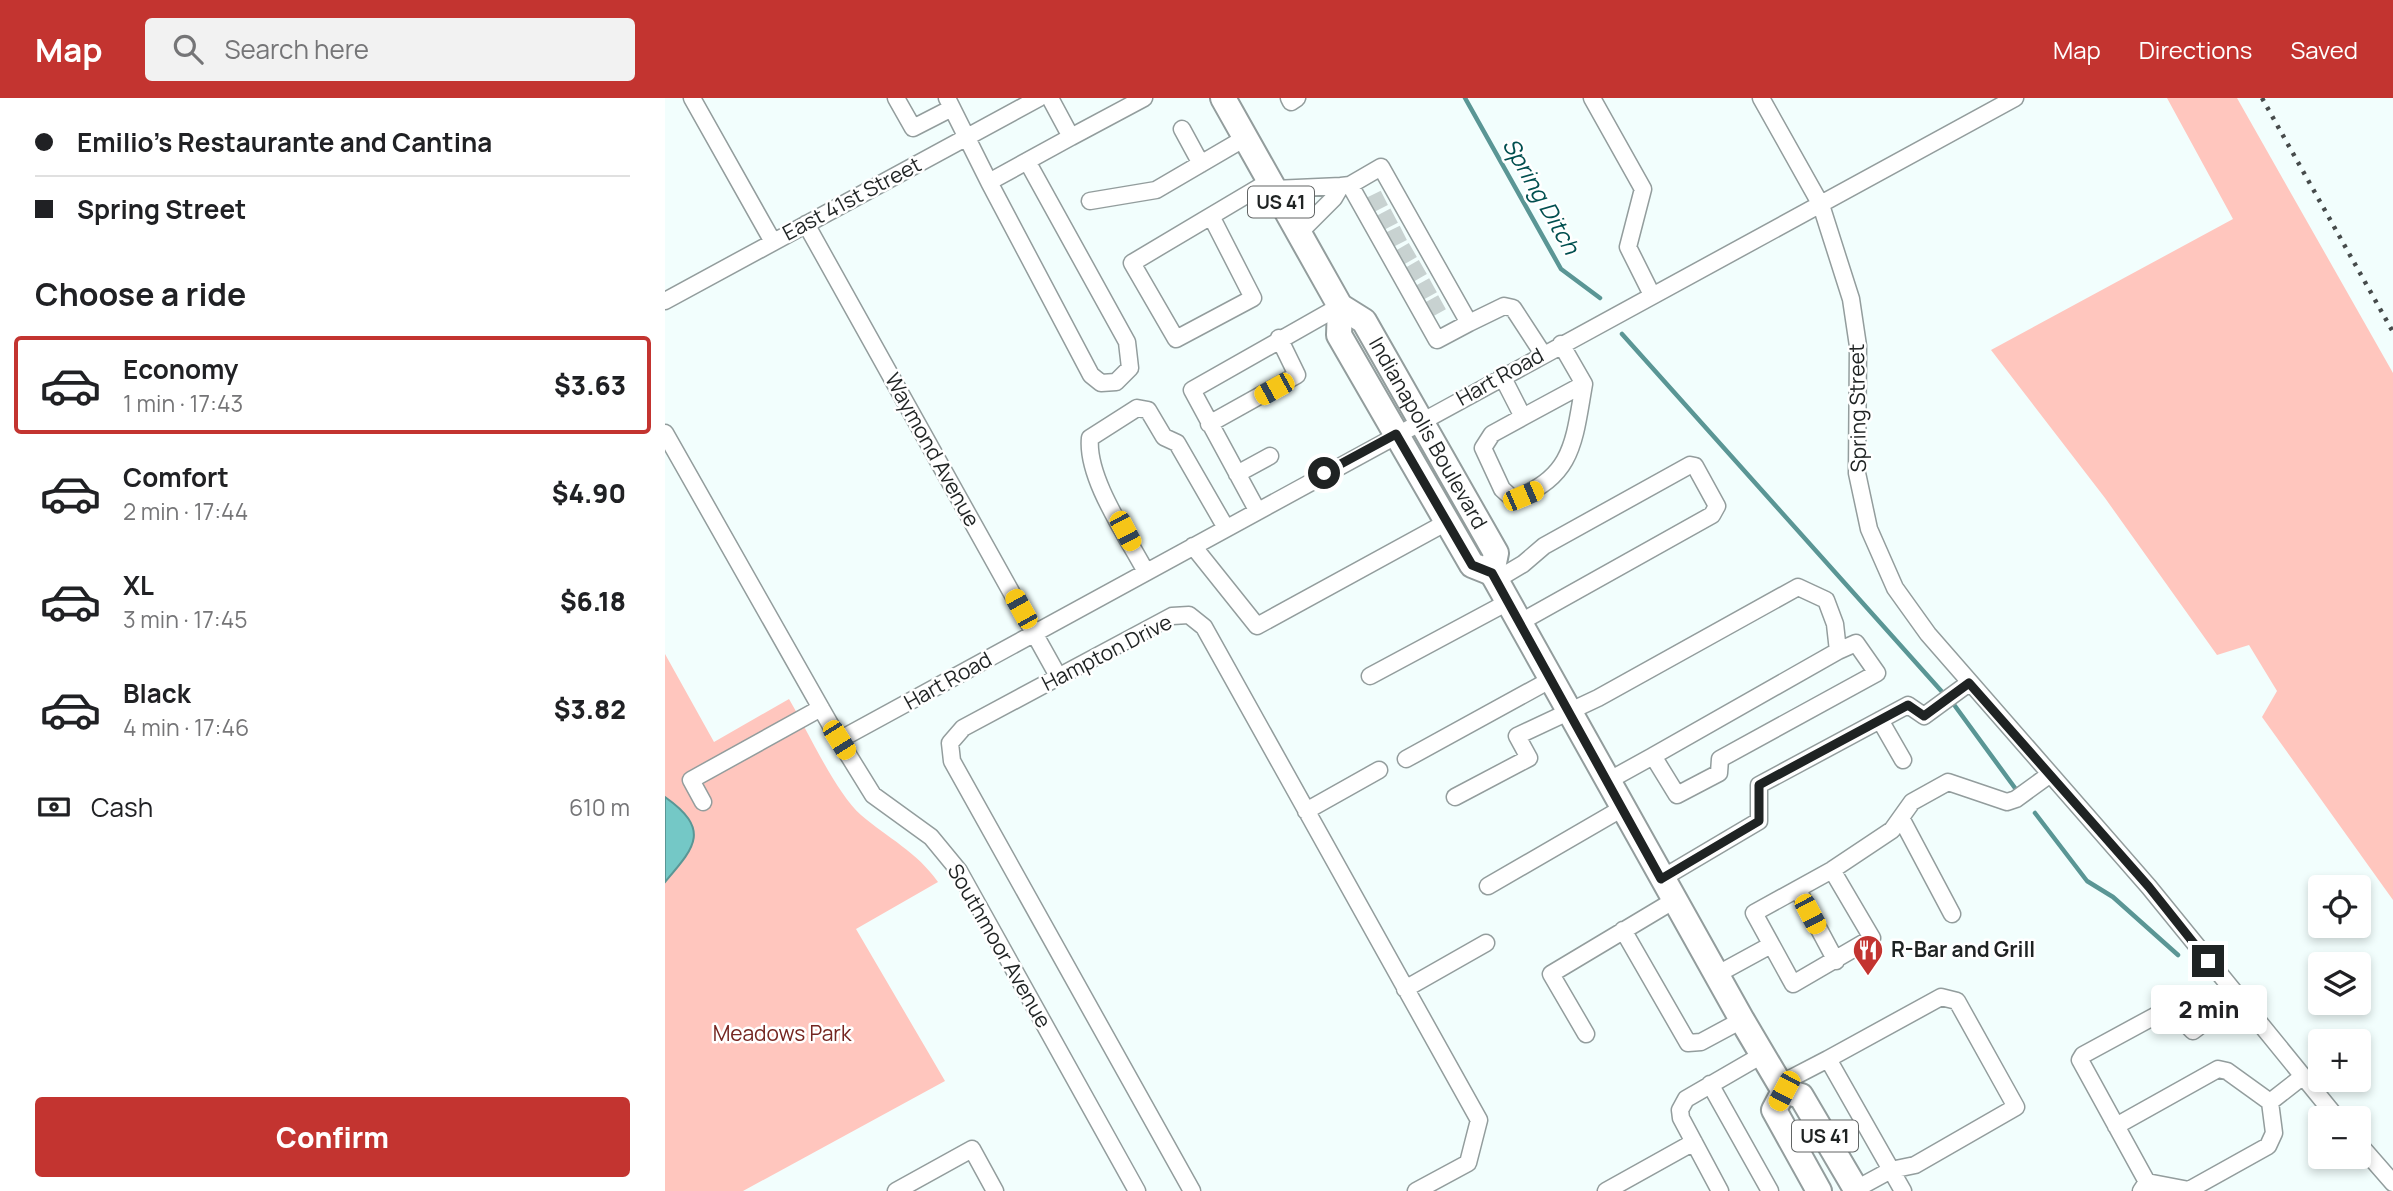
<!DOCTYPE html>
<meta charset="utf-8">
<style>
:root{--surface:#fff;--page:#f2f2f2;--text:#202124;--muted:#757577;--line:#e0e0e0;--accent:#c33430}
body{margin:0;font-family:Manrope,sans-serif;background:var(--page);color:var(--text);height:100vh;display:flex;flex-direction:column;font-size:26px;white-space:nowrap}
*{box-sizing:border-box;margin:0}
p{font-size:23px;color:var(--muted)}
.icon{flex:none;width:38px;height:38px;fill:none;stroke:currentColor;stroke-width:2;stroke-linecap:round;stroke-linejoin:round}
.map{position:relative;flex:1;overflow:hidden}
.details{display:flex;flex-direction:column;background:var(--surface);width:665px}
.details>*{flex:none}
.banner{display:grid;align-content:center;height:154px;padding:0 35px;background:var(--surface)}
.controls{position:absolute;left:1643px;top:777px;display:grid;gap:14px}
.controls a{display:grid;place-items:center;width:63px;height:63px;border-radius:7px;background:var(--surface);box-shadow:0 4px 10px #0003;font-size:35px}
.end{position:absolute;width:32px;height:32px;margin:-16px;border:9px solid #1f2323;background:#fff;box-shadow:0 0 0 4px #fff}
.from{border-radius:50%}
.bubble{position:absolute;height:49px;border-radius:7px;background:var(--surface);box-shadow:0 4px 10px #0003;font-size:23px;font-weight:800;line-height:49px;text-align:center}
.car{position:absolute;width:21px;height:42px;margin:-21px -10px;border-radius:9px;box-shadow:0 0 5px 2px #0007;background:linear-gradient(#f5c518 24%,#345 0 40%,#f5c518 0 76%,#345 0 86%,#f5c518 0)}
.banner b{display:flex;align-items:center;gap:24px;height:66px;font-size:26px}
.banner b+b{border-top:2px solid var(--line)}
.banner i{width:18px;height:18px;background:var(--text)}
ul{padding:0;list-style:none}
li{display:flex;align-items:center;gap:21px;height:98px;margin:0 14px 10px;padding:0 21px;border:4px solid transparent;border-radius:7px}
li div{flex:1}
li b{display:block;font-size:26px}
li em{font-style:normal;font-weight:800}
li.selected{border-color:var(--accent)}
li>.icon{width:63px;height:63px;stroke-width:1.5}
h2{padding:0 35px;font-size:32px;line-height:84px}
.pay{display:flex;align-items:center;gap:18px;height:77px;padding:0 35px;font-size:26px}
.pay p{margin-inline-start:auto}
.action{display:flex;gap:14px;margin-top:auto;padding:14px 35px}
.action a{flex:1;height:80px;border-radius:7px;background:var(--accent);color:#fff;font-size:28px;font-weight:800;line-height:80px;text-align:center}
header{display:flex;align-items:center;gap:42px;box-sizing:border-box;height:98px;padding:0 35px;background:var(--accent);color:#fff}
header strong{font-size:33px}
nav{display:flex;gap:38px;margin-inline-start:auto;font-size:24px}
.search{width:490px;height:63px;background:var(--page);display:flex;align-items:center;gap:18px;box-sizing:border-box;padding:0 24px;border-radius:7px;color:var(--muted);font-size:26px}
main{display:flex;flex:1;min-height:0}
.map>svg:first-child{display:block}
</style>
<header>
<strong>Map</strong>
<div class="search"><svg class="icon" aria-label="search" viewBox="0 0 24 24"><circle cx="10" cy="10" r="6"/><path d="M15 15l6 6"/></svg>Search here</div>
<nav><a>Map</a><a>Directions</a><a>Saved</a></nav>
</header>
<main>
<section class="details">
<div class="banner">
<b><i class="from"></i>Emilio's Restaurante and Cantina</b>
<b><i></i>Spring Street</b>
</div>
<h2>Choose a ride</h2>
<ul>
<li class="selected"><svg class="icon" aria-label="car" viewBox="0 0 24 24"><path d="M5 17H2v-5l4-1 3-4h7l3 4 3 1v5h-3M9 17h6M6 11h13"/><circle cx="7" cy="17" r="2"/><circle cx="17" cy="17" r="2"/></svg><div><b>Economy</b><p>1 min · 17:43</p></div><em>$3.63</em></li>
<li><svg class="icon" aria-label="car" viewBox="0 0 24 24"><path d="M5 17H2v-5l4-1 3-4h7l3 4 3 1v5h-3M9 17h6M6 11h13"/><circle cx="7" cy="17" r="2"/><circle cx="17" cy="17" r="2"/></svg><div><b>Comfort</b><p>2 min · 17:44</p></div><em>$4.90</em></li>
<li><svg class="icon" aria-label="car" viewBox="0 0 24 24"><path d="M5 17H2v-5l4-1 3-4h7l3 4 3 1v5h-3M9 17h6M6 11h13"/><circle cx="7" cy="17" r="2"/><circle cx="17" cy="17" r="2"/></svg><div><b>XL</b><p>3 min · 17:45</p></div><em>$6.18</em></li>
<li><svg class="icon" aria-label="car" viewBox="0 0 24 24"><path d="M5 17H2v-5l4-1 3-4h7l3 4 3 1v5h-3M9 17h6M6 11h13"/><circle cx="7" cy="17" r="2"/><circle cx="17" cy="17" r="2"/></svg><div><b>Black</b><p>4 min · 17:46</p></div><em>$3.82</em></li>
</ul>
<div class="pay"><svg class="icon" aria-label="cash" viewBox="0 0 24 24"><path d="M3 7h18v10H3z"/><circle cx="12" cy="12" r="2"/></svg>Cash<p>610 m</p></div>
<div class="action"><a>Confirm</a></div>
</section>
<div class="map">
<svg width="1728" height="1093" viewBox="0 0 1728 1093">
<rect width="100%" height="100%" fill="#f2fefd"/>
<path fill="#ffc6be" d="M1502,0H1572L1728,275V802L1597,619L1612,593L1584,547L1552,557L1440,400L1326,252L1568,121Z
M0,556L49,644L124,601C143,633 170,694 196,717C223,740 252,754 273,784L191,831L280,983L78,1093H0Z"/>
<path fill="#74c8c6" stroke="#5a9695" stroke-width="2" d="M0,699C47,732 29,750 0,784Z"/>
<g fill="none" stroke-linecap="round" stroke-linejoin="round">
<path stroke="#5a9695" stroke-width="4.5" d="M800,0L896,171L935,200
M957,236L1279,596
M1290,608L1350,690
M1370,715L1422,783L1448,799L1513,857"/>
<path stroke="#c8d2d1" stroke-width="16" stroke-dasharray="16 8" stroke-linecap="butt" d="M705,107L725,97
M715,125L734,115
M724,142L744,132
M734,160L753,149
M744,177L763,166
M754,195L774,184
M763,212L783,201"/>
<g stroke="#939d9d" stroke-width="19">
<path id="minor" d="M27,0L108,144
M231,0L248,30L287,10
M282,0L324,84L406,39L385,0
M624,0L626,4L632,0
M927,0L978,91L963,149L987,197
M1096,0L1156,107L1186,201L1193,248L1192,375L1204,431L1230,490L1263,536L1484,789L1672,1020
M517,31L536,66
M406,39L479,0
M324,84L426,277L436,285L451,284L465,270L462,244L362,63
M676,88L685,87L716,69L804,225L772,242L685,87
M609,91L676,88L669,100L634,135
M425,103L491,92L580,40
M546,118L467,165L511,241L588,200L546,118L605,83
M141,126L393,578
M0,203L374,0
M804,225L839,208L848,210L878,256
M837,278L858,319L919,286L896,246
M858,319L827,336L818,350L837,391L848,401C909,380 909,342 919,286
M544,326L632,277L614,240
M0,335L174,642L208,697L266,739L294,773L472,1093
M572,376L605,358
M592,412L527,292L675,208
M528,448L592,528L782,424
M481,474C462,438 421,380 425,340L472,310L483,312L499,339L512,345L561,430
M831,482L858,466L879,448L1025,367L1030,368L1052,408L1047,417L854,525
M705,578L843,504
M1215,622L1238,662
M174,642L1350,0
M741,661L885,582
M941,684L988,658
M790,699L864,660L852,638L933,600L1133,489L1161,502L1170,526L1173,553L988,658L1012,697L1054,675L1055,661L1212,575L1191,545L1173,553
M38,704L26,682L156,610
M641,713L714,672
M1236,720L1287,816
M1167,772L1207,840L1128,886L1089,815L1167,772L1227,732L1247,704L1283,684L1342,704L1351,701L1384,677
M996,781L1094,723V687L1243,607L1259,618L1304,585
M823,788L956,711
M1133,792L1171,863
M958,832L1023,945L1036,944L1077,922
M1051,877L1106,847
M740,891L821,845
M921,936L886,876L1008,803
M1163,961L1276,899L1292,903L1351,1009L1250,1067L1226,1072L1191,1091
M1045,986L1105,1093
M1115,986L1163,961L1238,1093
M1451,1028L1553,971L1562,973L1605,1004
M1694,1046L1728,1085
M1482,1084L1524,1092L1603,1048L1609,1035L1605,1004L1637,979
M231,1093L307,1051L330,1093
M527,1093L287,663L285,645L298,630L507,518L524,517L539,529L814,1022L803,1065L751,1093
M941,1093L1029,1044
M1055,1093L1016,1020L1015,1012L1021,1001L1097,957
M1476,1093L1482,1084L1415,962L1418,957L1501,912H1507L1528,933L1573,899"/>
</g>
<g stroke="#939d9d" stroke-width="28">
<g id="highway">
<path id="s1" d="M558,0L675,208L699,223L831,455L827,475L831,482L1077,922L1119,993L1136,998L1192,1093"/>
<path d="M675,208L674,237L807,467L827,475"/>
<path d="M1119,993L1109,1012L1154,1093"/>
</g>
</g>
<use href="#minor" stroke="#fff" stroke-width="16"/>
<use href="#highway" stroke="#fff" stroke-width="24"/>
<path stroke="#464b4b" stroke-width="4.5" stroke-dasharray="3.5 7" stroke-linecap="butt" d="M1597,0L1728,234"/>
</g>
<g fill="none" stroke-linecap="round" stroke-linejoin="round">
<path stroke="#1f2323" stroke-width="9" d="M659,375L731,336L807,467L827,475L996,781L1094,723V687L1243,607L1259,618L1304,585L1484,789L1543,863"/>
</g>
<defs>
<g id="restaurant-pin" transform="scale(1.575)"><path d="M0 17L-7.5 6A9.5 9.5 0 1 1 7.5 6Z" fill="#c33430" stroke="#fff"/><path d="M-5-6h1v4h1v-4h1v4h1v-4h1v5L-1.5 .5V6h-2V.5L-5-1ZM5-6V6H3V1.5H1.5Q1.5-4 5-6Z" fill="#fff"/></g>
</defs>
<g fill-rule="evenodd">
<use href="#restaurant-pin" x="1203" y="852"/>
</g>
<g text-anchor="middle" stroke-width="5" stroke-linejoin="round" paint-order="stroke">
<g fill="#fff" stroke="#626565" stroke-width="2">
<rect x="583" y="88.5" width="66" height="31" rx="5"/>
<rect x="1127" y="1022.5" width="66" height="31" rx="5"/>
</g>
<g font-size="19" font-weight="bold" fill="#1f2323">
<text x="616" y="111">US 41</text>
<text x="1160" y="1045">US 41</text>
</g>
<g font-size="21" fill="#1f2323" stroke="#fff">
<text transform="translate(187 101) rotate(-28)" y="7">East 41st Street</text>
<text transform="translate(835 279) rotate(-29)" y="7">Hart Road</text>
<text transform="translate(1193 310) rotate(-91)" y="7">Spring Street</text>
<text dy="7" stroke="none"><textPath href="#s1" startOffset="396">Indianapolis Boulevard</textPath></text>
<text transform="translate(267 352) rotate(61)" y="7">Waymond Avenue</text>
<text transform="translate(442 555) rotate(-27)" y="7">Hampton Drive</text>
<text transform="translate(283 583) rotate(-29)" y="7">Hart Road</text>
<text transform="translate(334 848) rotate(60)" y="7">Southmoor Avenue</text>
</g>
<g font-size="21" font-weight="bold" fill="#1f2323" stroke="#fff" text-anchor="start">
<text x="1226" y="859">R-Bar and Grill</text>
</g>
<g font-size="21" fill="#752621" stroke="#fff">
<text x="117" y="943">Meadows Park</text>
</g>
<g font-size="23" font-style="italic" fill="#004f4f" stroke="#fff">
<text transform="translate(876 98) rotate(60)" y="8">Spring Ditch</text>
</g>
</g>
</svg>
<div class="controls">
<a><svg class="icon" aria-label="locate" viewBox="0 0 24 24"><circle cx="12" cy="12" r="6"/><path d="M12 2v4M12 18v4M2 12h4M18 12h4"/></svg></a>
<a><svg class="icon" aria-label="layers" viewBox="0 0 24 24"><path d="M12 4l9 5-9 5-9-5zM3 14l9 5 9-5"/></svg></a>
<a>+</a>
<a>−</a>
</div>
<i class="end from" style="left:659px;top:375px"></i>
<i class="end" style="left:1543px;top:863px"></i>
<div class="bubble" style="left:1486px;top:887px;width:116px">2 min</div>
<i class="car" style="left:609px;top:291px;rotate:241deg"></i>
<i class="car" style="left:858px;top:398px;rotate:67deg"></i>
<i class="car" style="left:460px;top:433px;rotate:152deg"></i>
<i class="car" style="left:356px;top:511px;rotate:331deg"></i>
<i class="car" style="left:174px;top:642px;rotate:148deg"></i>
<i class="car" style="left:1145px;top:816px;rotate:152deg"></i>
<i class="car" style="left:1119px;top:993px;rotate:208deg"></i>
</div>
</main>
